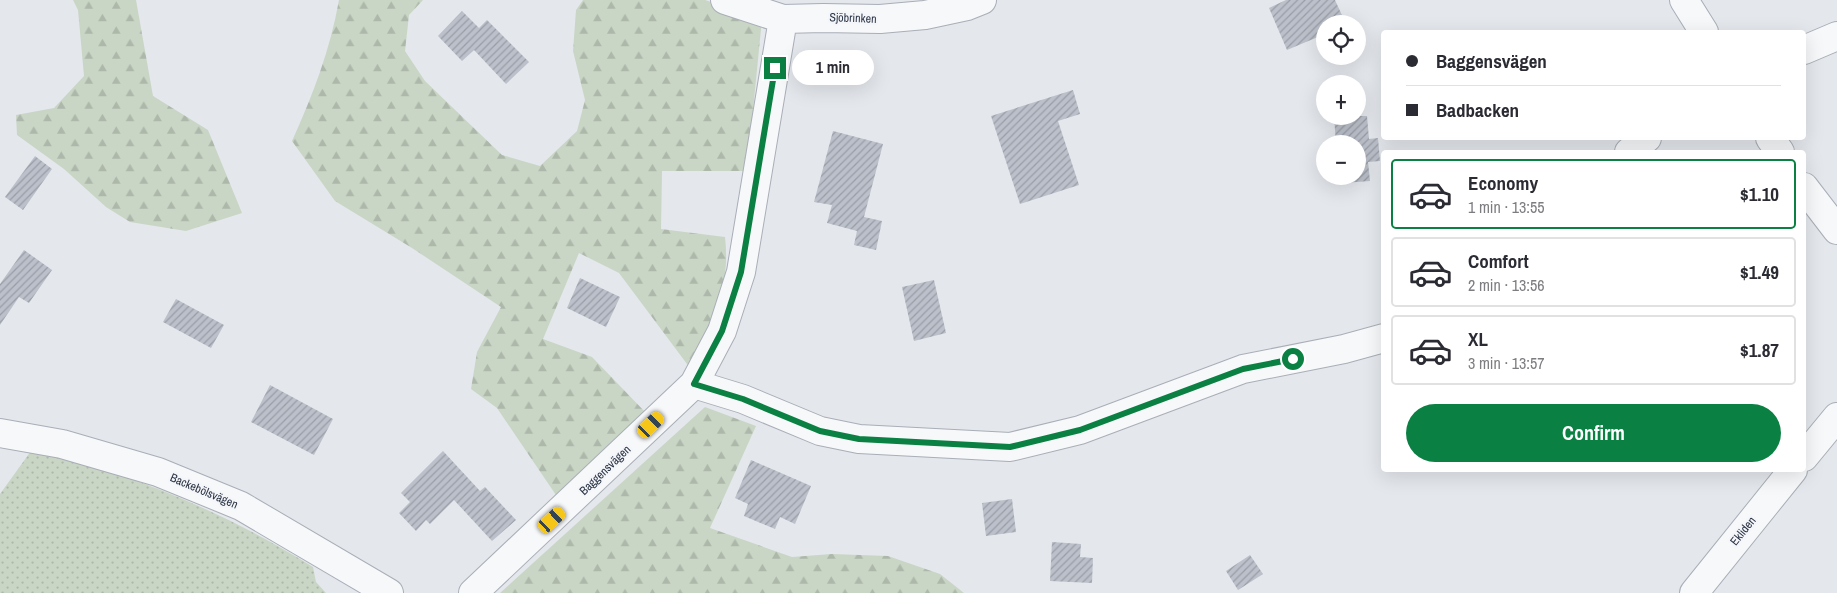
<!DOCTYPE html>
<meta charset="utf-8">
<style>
:root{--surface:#fff;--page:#f2f2f3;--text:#2b2b33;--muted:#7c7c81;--line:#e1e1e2;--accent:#0b8043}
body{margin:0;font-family:"Archivo Narrow",sans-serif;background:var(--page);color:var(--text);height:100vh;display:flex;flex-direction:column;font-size:19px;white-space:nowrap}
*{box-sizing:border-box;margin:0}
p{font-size:16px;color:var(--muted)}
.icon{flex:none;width:28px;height:28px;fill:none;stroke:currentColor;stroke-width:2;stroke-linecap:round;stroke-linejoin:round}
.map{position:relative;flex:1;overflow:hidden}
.panel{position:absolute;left:1381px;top:150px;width:425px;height:322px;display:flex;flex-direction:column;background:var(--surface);border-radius:5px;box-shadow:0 5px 20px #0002}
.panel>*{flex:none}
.top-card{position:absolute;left:1381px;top:30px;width:425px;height:110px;border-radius:5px;box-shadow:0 5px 20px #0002;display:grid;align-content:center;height:110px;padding:0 25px;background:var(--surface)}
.buttons{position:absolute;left:1316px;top:15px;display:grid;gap:10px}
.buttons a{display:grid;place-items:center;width:50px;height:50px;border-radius:50%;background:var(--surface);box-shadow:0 5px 20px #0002;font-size:25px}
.end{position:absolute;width:22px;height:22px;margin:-11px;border:6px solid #0b8043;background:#fff;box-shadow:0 0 0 2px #fff}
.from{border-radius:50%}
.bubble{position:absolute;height:35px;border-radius:18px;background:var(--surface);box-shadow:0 5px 20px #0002;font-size:16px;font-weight:700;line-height:35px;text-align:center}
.car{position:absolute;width:15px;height:30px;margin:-15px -8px;border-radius:6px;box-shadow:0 0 4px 1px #0007;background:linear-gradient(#f5c518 24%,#345 0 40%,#f5c518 0 76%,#345 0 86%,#f5c518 0)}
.top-card b{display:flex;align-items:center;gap:18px;height:48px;font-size:19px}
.top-card b+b{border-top:1px solid var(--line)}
.top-card i{width:12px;height:12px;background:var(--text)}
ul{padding:9px 0 0;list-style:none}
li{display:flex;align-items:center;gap:15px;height:70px;margin:0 10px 8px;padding:0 15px;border:2px solid var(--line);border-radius:5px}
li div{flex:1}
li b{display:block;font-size:19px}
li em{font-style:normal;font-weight:700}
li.active{border-color:var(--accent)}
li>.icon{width:45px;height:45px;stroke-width:1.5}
.action{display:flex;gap:10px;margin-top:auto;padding:10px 25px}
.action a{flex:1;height:58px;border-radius:30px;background:var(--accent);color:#fff;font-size:20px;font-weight:700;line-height:58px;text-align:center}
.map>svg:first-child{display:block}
</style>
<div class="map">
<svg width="1837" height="593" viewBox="0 0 1837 593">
<defs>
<pattern id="grass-dots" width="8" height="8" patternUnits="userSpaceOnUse" patternTransform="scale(1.25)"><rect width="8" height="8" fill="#c9d6c5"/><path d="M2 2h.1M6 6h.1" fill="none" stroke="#adb8ab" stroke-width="1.8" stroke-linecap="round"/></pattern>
<pattern id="forest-firs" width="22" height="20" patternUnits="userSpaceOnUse" patternTransform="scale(1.25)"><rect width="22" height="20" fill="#c9d6c5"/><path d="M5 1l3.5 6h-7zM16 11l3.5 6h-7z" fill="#adb8ab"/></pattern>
<pattern id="building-hatch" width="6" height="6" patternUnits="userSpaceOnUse" patternTransform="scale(1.25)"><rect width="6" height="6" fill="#bbc0ca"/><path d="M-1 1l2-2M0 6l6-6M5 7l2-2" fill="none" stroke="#989da6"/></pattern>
</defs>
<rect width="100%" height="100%" fill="#e4e7ec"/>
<path fill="url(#grass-dots)" d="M31,451C59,455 84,463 111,472C183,496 249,527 313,567L316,582L326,593H0V494Z"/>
<path fill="url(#forest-firs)" d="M73,0H136L153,96L208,130L242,213L186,231L130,222L106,207L64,169L17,135L16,115L54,108L84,76L78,10Z
M339,0H423L409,15L405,51L425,81L502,155L540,166L577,131L585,100L573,51L576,10L583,0H705L762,19L747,171H662L661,229L725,237C731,288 712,324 690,368L619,273L579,253L543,339L592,357L648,415L558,498L497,408L471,389L477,352L501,307L412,248L335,201L292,141C313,95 330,50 339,0Z
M705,407L756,426L710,528L792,557L832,554L888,556L940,574L964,593H500Z"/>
<path fill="url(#building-hatch)" d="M1286,0H1335L1346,24H1325V34L1287,50L1269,8Z
M462,11L479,28L487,20L529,62L506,84L474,50L462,61L438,36Z
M1073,90L1080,114L1058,121L1079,185L1020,204L991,116Z
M1334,116H1367L1369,139L1378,138L1380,161L1368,162L1370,181L1343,183V176H1358V144H1336Z
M833,131L883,144L864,217L882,221L876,250L854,245L857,231L827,223L832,205L814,202Z
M35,156L52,169L23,210L5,197Z
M24,250L52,270L29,303L19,297L0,325V284Z
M580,278L620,297L606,327L567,308Z
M934,280L946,333L914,341L902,287Z
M176,299L224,325L211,348L163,322Z
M270,385L333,419L314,455L251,422Z
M443,451L480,491L485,487L516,520L492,541L454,500L430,524L426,520L416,531L399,513L410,502L401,493Z
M751,460L811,486L795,524L780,517L775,529L744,516L748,504L735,498Z
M1012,499L1016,532L986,536L982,503Z
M1052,542L1081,544L1080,557L1093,558L1092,583L1050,581Z
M1250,555L1263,574L1238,590L1226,571Z"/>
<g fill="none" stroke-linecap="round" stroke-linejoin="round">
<g stroke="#a9aeb7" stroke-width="30">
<path id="street" d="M725,0L783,19L823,18L880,19L925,15L967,6L982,0
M1684,0L1704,32
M1804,50L1837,36
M1770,138L1780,152
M1629,152L1647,138
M1804,187L1837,230
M694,384L722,331L741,272L783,19
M0,433L62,444L158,472L241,506L389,593
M1804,457L1837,417
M473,593L694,384L743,399L820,431L859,439L1010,447L1080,430L1243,369L1344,349L1384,338
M1694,593L1793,470"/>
</g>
<use href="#street" stroke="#f7f8fa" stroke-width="28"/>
</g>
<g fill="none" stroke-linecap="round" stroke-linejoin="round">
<path stroke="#0b8043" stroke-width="6" d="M775,68L741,272L722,331L694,384L743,399L820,431L859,439L1010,447L1080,430L1243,369L1293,359"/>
</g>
<g text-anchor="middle" stroke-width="4.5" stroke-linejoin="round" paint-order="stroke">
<g font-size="12" fill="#2b3445" stroke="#f4f6f9">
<text transform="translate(853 18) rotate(2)" y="4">Sjöbrinken</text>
<text transform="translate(605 470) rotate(-44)" y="4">Baggensvägen</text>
<text transform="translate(204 491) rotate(23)" y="4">Backebölsvägen</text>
<text transform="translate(1743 531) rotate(-51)" y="4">Ekliden</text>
</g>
</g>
</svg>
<div class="buttons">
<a><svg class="icon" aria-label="locate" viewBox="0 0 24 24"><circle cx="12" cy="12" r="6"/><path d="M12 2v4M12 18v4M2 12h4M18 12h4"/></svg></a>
<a>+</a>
<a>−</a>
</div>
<i class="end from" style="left:1293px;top:359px"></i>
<i class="end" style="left:775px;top:68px"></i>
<div class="bubble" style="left:792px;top:50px;width:82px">1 min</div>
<i class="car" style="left:651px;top:425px;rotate:46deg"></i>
<i class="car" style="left:552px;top:520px;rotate:48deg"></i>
<div class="top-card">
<b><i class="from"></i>Baggensvägen</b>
<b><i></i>Badbacken</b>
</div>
<section class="panel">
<ul>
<li class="active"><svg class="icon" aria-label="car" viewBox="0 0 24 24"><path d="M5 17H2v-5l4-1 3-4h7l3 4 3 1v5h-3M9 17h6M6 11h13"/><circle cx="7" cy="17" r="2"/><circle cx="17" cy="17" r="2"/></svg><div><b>Economy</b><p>1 min · 13:55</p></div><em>$1.10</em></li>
<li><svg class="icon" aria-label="car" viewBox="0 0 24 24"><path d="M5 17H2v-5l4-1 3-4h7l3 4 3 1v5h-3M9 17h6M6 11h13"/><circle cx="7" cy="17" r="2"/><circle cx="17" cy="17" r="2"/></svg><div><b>Comfort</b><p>2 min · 13:56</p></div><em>$1.49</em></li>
<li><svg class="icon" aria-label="car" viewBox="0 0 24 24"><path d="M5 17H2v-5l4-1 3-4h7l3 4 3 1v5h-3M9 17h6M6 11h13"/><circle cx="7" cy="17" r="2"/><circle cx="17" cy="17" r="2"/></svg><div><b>XL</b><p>3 min · 13:57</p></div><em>$1.87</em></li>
</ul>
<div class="action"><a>Confirm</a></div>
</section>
</div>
